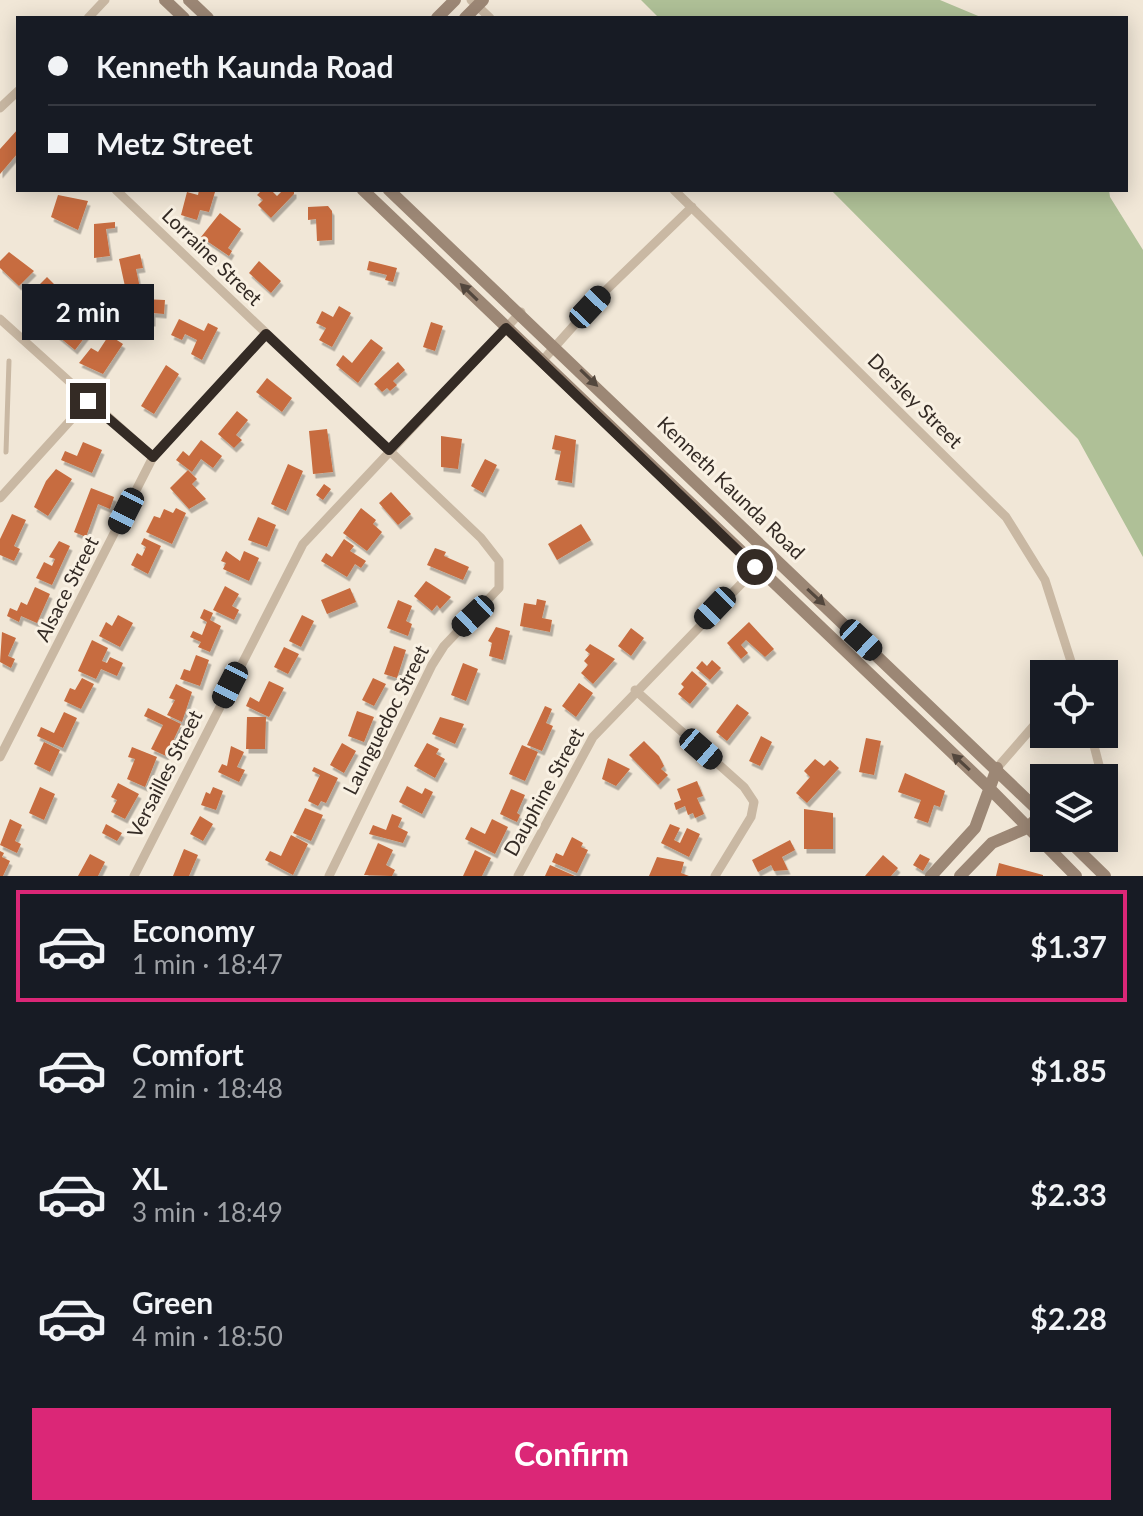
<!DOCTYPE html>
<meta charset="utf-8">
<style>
:root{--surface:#171b24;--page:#242831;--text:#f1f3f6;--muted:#9ea1a6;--line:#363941;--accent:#db2777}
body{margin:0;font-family:Lato,sans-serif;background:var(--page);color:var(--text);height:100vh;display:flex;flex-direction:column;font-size:30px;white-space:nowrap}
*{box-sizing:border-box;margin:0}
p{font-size:26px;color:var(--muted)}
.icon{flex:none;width:44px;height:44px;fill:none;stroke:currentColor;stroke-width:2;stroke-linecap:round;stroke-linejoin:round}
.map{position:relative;height:876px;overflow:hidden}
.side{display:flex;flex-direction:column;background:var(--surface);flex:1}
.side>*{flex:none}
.hud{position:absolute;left:16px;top:16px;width:1112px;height:176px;border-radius:0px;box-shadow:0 4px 20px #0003;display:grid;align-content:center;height:176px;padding:0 32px;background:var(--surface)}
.fabs{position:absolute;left:1030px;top:660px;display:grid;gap:16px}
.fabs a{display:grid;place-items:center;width:88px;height:88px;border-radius:0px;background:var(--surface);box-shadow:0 4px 20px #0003;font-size:40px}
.end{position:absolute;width:36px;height:36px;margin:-18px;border:10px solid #342b25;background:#fff;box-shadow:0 0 0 4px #fff}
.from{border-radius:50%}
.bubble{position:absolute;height:56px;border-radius:0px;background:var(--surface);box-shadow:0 4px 20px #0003;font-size:26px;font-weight:700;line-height:56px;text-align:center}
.car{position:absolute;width:24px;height:48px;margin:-24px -12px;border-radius:10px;box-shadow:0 0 6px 2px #0007;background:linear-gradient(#222 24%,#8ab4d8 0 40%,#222 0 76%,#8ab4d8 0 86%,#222 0)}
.hud b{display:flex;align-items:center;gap:28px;height:76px;font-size:30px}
.hud b+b{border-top:2px solid var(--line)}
.hud i{width:20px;height:20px;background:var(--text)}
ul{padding:14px 0 0;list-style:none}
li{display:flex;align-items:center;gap:24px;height:112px;margin:0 16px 12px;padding:0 16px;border:4px solid transparent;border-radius:0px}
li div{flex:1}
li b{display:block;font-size:30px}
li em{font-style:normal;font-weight:700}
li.active{border-color:var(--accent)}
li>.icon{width:72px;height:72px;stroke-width:1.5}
.primary-button{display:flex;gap:16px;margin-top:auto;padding:16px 32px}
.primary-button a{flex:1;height:92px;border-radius:0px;background:var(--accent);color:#fff;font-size:32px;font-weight:700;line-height:92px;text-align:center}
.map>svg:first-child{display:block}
</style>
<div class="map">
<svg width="1143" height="876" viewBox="0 0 1143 876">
<defs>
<filter id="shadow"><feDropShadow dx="2.5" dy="4.5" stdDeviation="0" flood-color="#0004"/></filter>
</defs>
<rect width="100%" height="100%" fill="#f1e7d7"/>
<path fill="#afc097" d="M641,0H940L983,18H659Z
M831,190H1109L1110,197L1143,250V557L1078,439Z"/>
<path fill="#c76c3f" filter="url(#shadow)" d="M18,129V153L0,174V149Z
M199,190L215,192L209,212L200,210L197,220L181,215L187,192L198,195Z
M262,190H271L277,196L283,190H294V194L271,218L258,205L263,200L257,195Z
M58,195L88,201L78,230L51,217Z
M328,206L332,211V240L317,241L316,219L308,220V207Z
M220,213L241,229L228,248L232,251L229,256L201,237Z
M115,222V228L106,229L110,256L94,258V224Z
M9,252L34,271L19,286L0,268V261Z
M140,254L143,268L136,269L140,288L126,291L119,259Z
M259,261L281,281L271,293L249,273Z
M369,261L397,268L393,282L385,280L387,275L367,270Z
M47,277L58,288L47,299L36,288Z
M142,299L165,300L164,314L153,313V322H141Z
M339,306L351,313L332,347L319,340L326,328L316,323L322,311L333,317Z
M87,318L95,324L75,350L48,328L56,319L75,334Z
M179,319L204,331L208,323L218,328L202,360L191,354L197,340L185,334L182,340L171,335Z
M431,322L443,326L435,351L423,347Z
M109,335L123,344L103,374L79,363L91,348L98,352Z
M371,339L383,348L358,383L336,365L343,355L352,363Z
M398,362L405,370L393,381L397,385L390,391L387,388L382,392L374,384Z
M166,365L179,374L154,414L141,406Z
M267,378L292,398L282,412L256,392Z
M237,411L248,420L236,435L242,440L234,448L218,434Z
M327,429L333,472L313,474L309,431Z
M555,435L576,440L572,483L555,480L561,451L552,449Z
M441,436L462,439L458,469L441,467Z
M201,440L222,456L213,468L201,459L192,472L176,460L183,451L189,456Z
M83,442L102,450L92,473L61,460L65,451L77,456Z
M485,459L497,465L483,493L471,486Z
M288,464L303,471L286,511L271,504Z
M56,469L72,479L48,516L34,507L46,481Z
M188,470L197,479L192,484L206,499L189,509L170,488Z
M324,484L331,489L323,500L316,495Z
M91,488L114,497L110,509L98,504L86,537L74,532Z
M391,492L411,514L398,525L379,503Z
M176,508L186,513L172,544L146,532L154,516L160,518L164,509L173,513Z
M361,508L376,520L373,524L382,532L367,551L343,533Z
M12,514L26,520L14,546L20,549L14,561L0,555V539Z
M258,517L276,525L267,547L248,540Z
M581,524L591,540L557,560L548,544Z
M144,538L161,546L148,574L131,565L137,553L142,556L146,547L141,544Z
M344,539L354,546L350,551L366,561L361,568L355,564L347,577L321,561L326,553L332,557Z
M59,541L70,546L52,585L36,578L44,562L52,566L55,559L49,557Z
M435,548L446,552L444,556L469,567L463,580L427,565Z
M226,551L240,561L244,551L259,558L249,581L223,569L226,563L221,561Z
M426,581L451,597L440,609L437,605L432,611L414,596Z
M225,586L239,594L232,606L239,610L234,620L213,610Z
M35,587L50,594L37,623L21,616L19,622L7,616L10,608L17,611L21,602L27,605Z
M350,588L356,602L327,614L321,600Z
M537,599L546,601L542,618L552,620L550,632L520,626L524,603L536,605Z
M398,600L412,606L406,621L412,624L408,636L387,628Z
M204,609L213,613L210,620L221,626L210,652L198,647L201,642L190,637L193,631L202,635L207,622L200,618Z
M118,615L133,623L120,647L99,636L106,622L112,626Z
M302,615L314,621L301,647L289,641Z
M749,622L774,649L765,657L746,640L741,645L748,653L741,659L727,643Z
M496,627L510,631L503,660L489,656L492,643L488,641Z
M631,628L644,638L631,656L618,646Z
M2,632L16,638L8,656L15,659L11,668L0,662Z
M92,640L108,648L102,661L107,663L110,657L123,663L117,676L101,669L96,679L78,671Z
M590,644L615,659L593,684L581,673L588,665L584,661L590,654L585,650Z
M394,646L406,650L397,678L384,674Z
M284,647L299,654L288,674L274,667Z
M196,655L209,660L200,686L180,679L184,669L190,671Z
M712,660L721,668L710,680L696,668L702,661L707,666Z
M463,663L478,669L466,701L451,695Z
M692,671L707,684L690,704L678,694L684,687L681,684Z
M82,678L94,684L81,709L64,701L70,688L75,690Z
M373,678L386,684L374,706L362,700Z
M269,681L284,688L269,717L246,706L250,697L259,702Z
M579,683L593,693L576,717L562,706Z
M176,684L192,692L182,722L167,715L175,700L169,698Z
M737,704L749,713L727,741L716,732Z
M545,706L552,709L546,723L553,726L542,751L527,745Z
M148,708L181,724L166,756L151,749L163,725L144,716Z
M357,711L374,717L364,742L348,736Z
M64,712L77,718L63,748L37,736L41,727L54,733Z
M247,717H266L265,749H246Z
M440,717L464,724L455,744L432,734Z
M761,736L772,742L760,766L749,761Z
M866,738L881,741L874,775L859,772Z
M644,741L659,756L664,766L661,769L668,775L658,785L629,755Z
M44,742L60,750L50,772L34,764Z
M342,743L356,751L344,773L330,765Z
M427,743L439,749L436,754L445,759L435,778L414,766Z
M522,745L538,752L525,781L509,774Z
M231,746L244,752L237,767L245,770L239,782L218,772L222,764L227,766Z
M132,747L157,757L145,787L127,779L135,759L128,757Z
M608,758L630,769L616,786L602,779Z
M815,759L824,766L830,760L839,768L807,803L796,793L810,777L804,771Z
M314,767L338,778L326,803L321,801L318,806L308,801L320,775L312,771Z
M905,773L945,791L940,807L934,805L928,823L914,818L921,800L898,792Z
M697,781L703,796L697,798L704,814L695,818L693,813L688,815L685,806L676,810L674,803L681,800L677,789Z
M118,783L139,794L125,819L111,812L117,800L111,797Z
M407,786L422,794L425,788L433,792L422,814L399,802Z
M40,787L55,794L44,820L29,813Z
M213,787L223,791L216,810L201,805L206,792L210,794Z
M511,789L525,795L517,813L520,815L517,822L500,814Z
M305,808L323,815L311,841L293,833Z
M804,809L833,813V849H804Z
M392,814L402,818L398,827L408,832L403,843L369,834L373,825L386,830Z
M200,816L213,824L203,841L190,834Z
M10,819L22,825L15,841L21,844L17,853L0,845Z
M492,819L508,827L495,854L465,839L471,827L485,834Z
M106,824L122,833L117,841L102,833Z
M670,824L680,828L674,840L680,843L687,828L700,834L689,857L661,843Z
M291,835L308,844L293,875L265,860L270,851L281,856Z
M572,837L583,843L581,847L588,850L577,873L552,862L556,853L563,856Z
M790,840L795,850L782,857L788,870L774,871L771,865L758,872L752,860Z
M378,843L393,850L386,865L395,870L392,876L364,875Z
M184,849L198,855L189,876H173Z
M475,850L491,858L482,876H463Z
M0,851L4,853L2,857L10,861L3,876H0Z
M90,854L105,862L98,876H78Z
M920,854L930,859L923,871L913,865Z
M883,855L898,868L891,876H865Z
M657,857L684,862L681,873L689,876H649Z
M999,863L1043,875V876H996Z
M550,865L575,876H545Z"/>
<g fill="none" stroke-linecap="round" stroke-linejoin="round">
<path stroke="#c9b8a3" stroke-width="5" d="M6,452L9,361"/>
<path stroke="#c9b8a3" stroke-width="9" d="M471,0L490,18
M88,18L105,0
M0,108L18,91
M116,190L481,538L499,561V588L444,646L432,665L329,876
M674,190L1006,517L1045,580L1075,674
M0,319L153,457
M543,360L602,294L692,207
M0,498L88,401
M635,690L744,787L754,802L751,817L715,876
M1091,734L1099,765
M0,757L153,457L266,334
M997,768L1044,714
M134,876L303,544L521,312
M518,876L593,737L770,554"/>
<path stroke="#9c8775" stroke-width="12" d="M165,0L184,18
M189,0L208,18
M437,18L455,0
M465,18L483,0
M363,190L988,787L1076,876
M389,190L1044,816
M1066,838L1105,876
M931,876L975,828L997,768
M960,876L992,843L1027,828L1042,814"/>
</g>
<defs><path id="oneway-solid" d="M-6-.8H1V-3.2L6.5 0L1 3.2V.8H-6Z" transform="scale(2)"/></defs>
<g fill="#53473d">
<use href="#oneway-solid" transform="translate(469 292) rotate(-136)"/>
<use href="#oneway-solid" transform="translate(589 378) rotate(44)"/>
<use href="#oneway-solid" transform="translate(816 597) rotate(43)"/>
<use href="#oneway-solid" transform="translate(961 762) rotate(-137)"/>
</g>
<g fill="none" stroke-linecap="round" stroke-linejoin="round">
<path stroke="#342b25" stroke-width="10" d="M88,401L153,457L266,334L389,450L506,328L755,567"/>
</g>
<g text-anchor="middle" stroke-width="6" stroke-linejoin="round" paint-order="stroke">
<g font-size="20" fill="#342b25" stroke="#f9f1e3">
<text transform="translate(212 257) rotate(44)" y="7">Lorraine Street</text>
<text transform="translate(915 401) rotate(45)" y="7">Dersley Street</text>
<text transform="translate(731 488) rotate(44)" y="7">Kenneth Kaunda Road</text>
<text transform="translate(67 589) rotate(-63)" y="7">Alsace Street</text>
<text transform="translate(386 720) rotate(-63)" y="7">Launguedoc Street</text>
<text transform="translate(165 774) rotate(-63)" y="7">Versailles Street</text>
<text transform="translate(544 792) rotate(-61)" y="7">Dauphine Street</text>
</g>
</g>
</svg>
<div class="fabs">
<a><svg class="icon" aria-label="locate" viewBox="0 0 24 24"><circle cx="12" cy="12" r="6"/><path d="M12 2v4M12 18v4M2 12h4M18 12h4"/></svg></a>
<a><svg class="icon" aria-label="layers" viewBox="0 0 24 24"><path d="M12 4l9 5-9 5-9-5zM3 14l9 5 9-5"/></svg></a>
</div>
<i class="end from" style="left:755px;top:567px"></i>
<i class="end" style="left:88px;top:401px"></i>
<div class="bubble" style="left:22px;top:284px;width:132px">2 min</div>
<i class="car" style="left:590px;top:307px;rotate:43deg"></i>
<i class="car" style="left:126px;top:511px;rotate:207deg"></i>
<i class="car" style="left:715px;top:608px;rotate:224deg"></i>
<i class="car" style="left:473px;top:616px;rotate:227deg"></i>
<i class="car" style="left:861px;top:640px;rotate:133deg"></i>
<i class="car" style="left:230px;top:685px;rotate:207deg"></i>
<i class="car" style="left:701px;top:749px;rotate:131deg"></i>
<div class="hud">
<b><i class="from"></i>Kenneth Kaunda Road</b>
<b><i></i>Metz Street</b>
</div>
</div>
<section class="side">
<ul>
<li class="active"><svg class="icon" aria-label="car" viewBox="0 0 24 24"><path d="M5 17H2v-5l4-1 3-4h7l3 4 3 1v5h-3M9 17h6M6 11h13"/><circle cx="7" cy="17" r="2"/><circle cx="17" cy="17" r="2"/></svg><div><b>Economy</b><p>1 min · 18:47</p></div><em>$1.37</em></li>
<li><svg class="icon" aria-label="car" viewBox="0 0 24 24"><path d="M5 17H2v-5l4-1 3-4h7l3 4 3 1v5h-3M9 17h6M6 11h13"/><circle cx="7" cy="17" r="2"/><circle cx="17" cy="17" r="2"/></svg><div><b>Comfort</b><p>2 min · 18:48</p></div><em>$1.85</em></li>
<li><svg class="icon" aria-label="car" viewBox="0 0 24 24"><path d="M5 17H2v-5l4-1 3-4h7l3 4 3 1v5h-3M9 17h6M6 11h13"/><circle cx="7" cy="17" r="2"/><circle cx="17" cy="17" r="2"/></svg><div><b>XL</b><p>3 min · 18:49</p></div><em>$2.33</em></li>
<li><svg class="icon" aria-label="car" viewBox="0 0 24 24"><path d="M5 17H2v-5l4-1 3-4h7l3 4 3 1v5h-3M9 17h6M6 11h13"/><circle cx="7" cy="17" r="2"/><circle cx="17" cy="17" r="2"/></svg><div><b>Green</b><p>4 min · 18:50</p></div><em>$2.28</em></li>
</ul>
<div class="primary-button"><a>Confirm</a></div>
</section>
